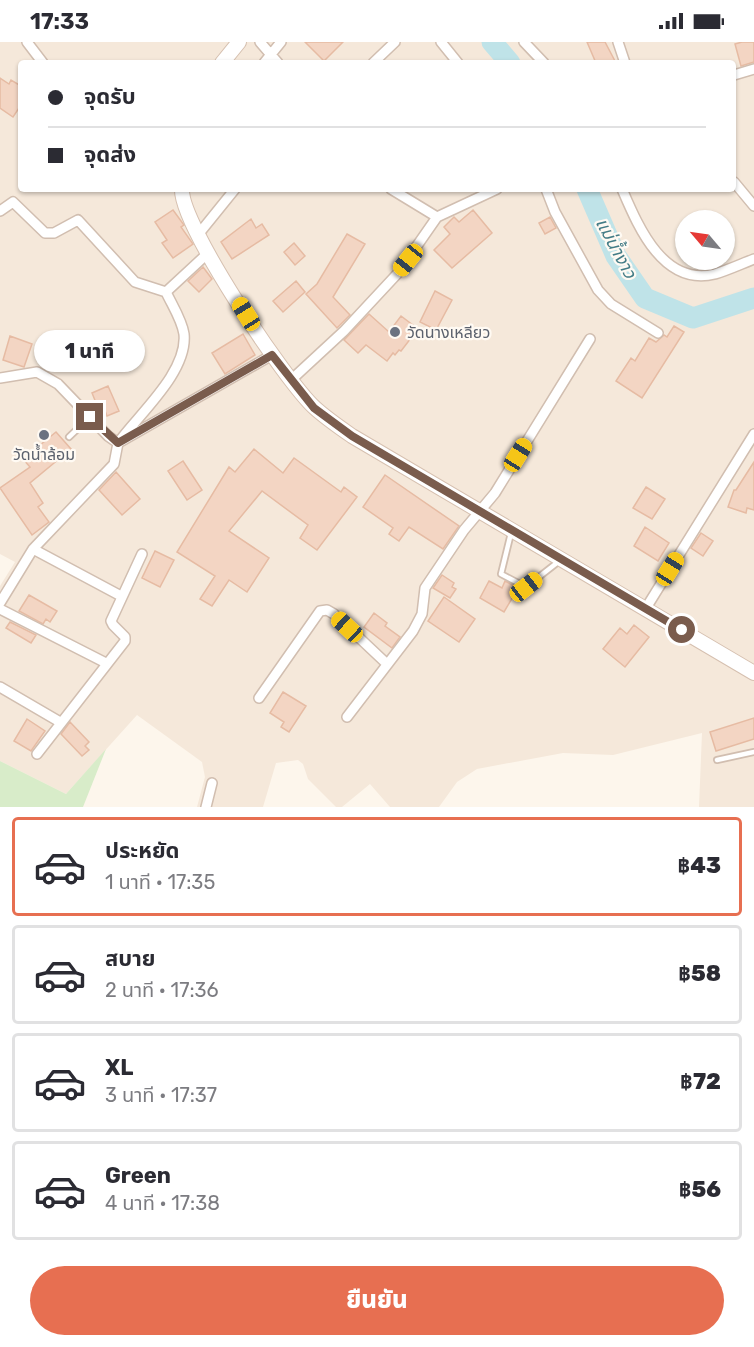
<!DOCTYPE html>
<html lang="th">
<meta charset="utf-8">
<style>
:root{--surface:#fff;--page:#f7f7f7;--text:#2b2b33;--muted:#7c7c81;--line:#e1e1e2;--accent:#e76f51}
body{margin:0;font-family:Rubik,"Noto Sans Thai",sans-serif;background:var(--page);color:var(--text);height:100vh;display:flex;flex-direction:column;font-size:22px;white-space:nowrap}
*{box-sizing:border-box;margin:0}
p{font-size:20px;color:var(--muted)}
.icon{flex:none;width:33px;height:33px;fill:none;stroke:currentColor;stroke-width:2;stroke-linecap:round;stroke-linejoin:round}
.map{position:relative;height:765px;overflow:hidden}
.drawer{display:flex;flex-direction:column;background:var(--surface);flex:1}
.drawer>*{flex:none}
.top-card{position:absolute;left:18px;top:18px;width:718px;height:132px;border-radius:6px;box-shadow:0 2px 4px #0004;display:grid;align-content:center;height:132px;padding:0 30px;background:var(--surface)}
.needle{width:39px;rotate:299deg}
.fabs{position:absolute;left:675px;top:168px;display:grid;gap:12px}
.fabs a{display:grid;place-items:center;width:60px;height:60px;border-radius:50%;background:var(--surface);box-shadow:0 2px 4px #0004;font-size:30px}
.end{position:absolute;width:27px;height:27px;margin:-14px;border:8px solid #7a5c4d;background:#fff;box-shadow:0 0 0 3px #fff}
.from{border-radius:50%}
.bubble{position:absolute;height:42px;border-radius:21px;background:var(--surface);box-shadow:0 2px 4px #0004;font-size:20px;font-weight:800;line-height:42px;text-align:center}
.car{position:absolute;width:18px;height:36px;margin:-18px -9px;border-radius:8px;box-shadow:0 0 4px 2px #0007;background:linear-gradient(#f5c518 24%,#345 0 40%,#f5c518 0 76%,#345 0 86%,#f5c518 0)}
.top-card b{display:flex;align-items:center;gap:21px;height:57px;font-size:22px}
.top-card b+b{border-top:2px solid var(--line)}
.top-card i{width:15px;height:15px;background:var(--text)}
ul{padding:10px 0 0;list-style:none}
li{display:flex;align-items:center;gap:18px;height:99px;margin:0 12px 9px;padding:0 18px;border:3px solid var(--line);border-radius:6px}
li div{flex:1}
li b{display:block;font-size:22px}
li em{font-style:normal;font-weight:800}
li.current{border-color:var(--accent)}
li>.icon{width:54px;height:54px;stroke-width:1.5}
.cta{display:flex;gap:12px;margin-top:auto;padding:12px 30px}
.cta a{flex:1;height:69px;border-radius:36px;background:var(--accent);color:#fff;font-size:24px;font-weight:800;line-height:69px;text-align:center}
.status{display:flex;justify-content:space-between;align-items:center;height:42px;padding:0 30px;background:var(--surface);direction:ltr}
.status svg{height:16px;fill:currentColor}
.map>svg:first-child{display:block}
</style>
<div class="status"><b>17:33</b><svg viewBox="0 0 49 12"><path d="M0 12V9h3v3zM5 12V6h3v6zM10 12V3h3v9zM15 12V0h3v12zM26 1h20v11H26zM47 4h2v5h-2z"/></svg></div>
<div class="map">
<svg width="754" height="765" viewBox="0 0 754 765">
<rect width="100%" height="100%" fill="#fdf6ec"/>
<path fill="#f5e8da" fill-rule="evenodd" d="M0,0H754V765H699L702,691L613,713L563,711L477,727L457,740L439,765H390L370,742L342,765H336L308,737L303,722L298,718L276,721L263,765H197L205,735L202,720L137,673L66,752L0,719V544L15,520L0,512ZM21,21H734V147H21ZM686,178H724V218H686Z"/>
<path fill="#d8ecc9" d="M106,707L83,765H0V719L66,752Z"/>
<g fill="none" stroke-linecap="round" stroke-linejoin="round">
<path stroke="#bfe3e8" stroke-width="21" d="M492,0L510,21
M587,147L616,214L645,256L693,276L754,256"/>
</g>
<path fill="#f3d5c3" stroke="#e6bba3" stroke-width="1.5" d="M305,0H343L324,19Z
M587,0H605L616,21H596Z
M742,0H754V20L741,24L735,2Z
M0,36L9,42L11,38L21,44V63L13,75L0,66Z
M173,168L184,183L181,185L193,202L173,216L162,201L167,198L155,180Z
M473,168L492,191L452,226L434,208L450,192L444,185L454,175L459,180Z
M550,175L556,186L545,192L539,181Z
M251,177L256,186L262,182L269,193L232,217L221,200Z
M347,192L365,202L333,255L350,273L337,286L306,252L317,242Z
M294,201L305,214L295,223L284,210Z
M203,225L212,237L199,250L188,239Z
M296,239L305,250L283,270L273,259Z
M435,249L452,258L436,288L420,280Z
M369,272L389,290L401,274L418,287L401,309L399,308L395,313L393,311L387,319L366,303L358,311L344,298Z
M674,284L684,290L642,356L616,339L631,316L635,319L649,296L656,300L664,293L667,295Z
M243,292L255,313L225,332L212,311Z
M10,294L32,302L24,325L3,318Z
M108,344L119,369L107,374L104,366L99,368L92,351Z
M56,390L71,407L30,441L43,461L38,465L49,480L32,493L0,446L30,425L23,417Z
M254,407L283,431L294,416L341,450L344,445L357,455L317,508L300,496L308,483L262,449L229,489L269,516L247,550L229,538L212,564L200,557L215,534L177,510L229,425L235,430Z
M183,419L202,448L187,458L168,429Z
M754,420V468L747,466L746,471L728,465L734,448H736Z
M116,430L140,457L122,473L99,448Z
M385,433L459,484L443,507L409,485L399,499L389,492L393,486L363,465Z
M646,445L665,457L652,477L633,466Z
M645,485L669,501L658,519L634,504Z
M701,491L713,499L703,514L691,506Z
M155,509L174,518L160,545L142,536Z
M442,533L454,541L452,545L456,547L450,556L433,546Z
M489,539L502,546L505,539L518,546L504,570L480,556Z
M29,553L57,569L50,580L46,577L43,582L19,569Z
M444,555L475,577L459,600L428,579Z
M374,571L387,581L385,584L400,595L392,606L364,585Z
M10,580L36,593L31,601L6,586Z
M634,583L649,595L625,625L603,607L620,586L627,592Z
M283,650L306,664L289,690L281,685L284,680L270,671Z
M754,676V697L716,709L710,690Z
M27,677L45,689L31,709L14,699Z
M70,680L89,700L85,704L89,708L82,714L61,692Z"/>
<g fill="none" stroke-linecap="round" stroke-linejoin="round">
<g stroke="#d1beb0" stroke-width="8">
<path id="service" d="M69,395L90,375
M511,491L501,532L526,545L558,520
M717,718L754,710"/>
</g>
<g stroke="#d1beb0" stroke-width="12">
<path id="minor" d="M27,0L43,21
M260,0L278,21
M441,0L458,21
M524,0L544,21
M618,0L625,21
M264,21L281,0
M373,21L395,0
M734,33L754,27
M734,140L754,164
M391,147L437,175
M546,147L555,170L598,248L611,262L658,291
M622,147C638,184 663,245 715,232C728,228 741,222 754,217
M0,169L13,160L45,191H54L78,178L135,240L166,250C172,263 182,278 184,292C188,330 139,372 118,401L108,394L58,342L37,330L0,336
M197,194L235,147
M166,250L207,212
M291,338L344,289L398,231L437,175L497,147
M33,507L121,554
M0,561L33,507L114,422L118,401L272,313
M646,566L754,392
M0,567L106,621
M0,645L60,680
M259,656L320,569L327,568L334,572L387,622
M347,675L413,589L422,572L425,546L464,488L495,451L590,297
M37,712L125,599V595L113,583L111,579L142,512
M206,765L212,741"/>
</g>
<g stroke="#d6c0b0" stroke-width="16">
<path id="secondary" d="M222,21L239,0
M182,147C180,182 286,340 315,366C326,376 339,385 352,394L754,631"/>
</g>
<use href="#service" stroke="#fff" stroke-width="4.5"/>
<use href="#minor" stroke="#fff" stroke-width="9"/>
<use href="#secondary" stroke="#fff" stroke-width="14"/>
</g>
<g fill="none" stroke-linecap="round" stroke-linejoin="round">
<path stroke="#7a5c4d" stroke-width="8" d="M90,375L118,401L272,313L314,366L352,394L682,588"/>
</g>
<g fill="#6b7280" stroke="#fffaf3" stroke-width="2">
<circle cx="395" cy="290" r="6"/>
<circle cx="44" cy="393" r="6"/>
</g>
<g text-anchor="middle" stroke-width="4.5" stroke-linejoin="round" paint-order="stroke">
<g font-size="16" fill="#5b616d" stroke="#fffaf3" text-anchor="start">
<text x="407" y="296">วัดนางเหลียว</text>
<text x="44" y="418" text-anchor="middle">วัดน้ำล้อม</text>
</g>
<g font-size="18" font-style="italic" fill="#437c86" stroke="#fffaf3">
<text transform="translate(616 206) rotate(62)" y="6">แม่น้ำงาว</text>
</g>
</g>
</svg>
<div class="fabs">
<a><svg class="needle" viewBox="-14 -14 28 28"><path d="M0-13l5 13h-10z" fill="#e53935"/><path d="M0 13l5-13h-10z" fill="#7c7c81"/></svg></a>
</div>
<i class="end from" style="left:682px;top:588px"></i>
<i class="end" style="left:90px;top:375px"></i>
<div class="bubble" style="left:34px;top:288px;width:111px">1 นาที</div>
<i class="car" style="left:408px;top:218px;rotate:219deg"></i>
<i class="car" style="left:246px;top:272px;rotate:328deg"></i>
<i class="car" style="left:518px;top:413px;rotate:32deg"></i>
<i class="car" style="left:670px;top:527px;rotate:32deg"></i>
<i class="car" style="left:526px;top:545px;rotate:52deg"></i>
<i class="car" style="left:347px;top:585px;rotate:313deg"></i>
<div class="top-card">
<b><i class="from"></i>จุดรับ</b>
<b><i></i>จุดส่ง</b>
</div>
</div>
<section class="drawer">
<ul>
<li class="current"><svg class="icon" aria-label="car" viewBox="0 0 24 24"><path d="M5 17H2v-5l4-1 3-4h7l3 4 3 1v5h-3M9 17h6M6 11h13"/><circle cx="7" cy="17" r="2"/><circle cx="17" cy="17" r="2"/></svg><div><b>ประหยัด</b><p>1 นาที · 17:35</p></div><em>฿43</em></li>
<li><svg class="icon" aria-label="car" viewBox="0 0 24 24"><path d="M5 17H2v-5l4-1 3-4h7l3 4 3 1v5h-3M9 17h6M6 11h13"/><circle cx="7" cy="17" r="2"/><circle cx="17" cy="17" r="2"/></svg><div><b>สบาย</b><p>2 นาที · 17:36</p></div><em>฿58</em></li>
<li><svg class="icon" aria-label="car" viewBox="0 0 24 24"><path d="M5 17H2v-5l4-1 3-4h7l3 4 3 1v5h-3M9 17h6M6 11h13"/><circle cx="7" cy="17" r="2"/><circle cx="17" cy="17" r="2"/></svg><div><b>XL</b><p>3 นาที · 17:37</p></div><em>฿72</em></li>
<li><svg class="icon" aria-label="car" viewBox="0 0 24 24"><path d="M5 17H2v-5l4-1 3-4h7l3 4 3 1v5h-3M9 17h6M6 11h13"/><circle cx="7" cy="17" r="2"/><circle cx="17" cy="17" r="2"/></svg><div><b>Green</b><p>4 นาที · 17:38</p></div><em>฿56</em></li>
</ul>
<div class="cta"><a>ยืนยัน</a></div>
</section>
